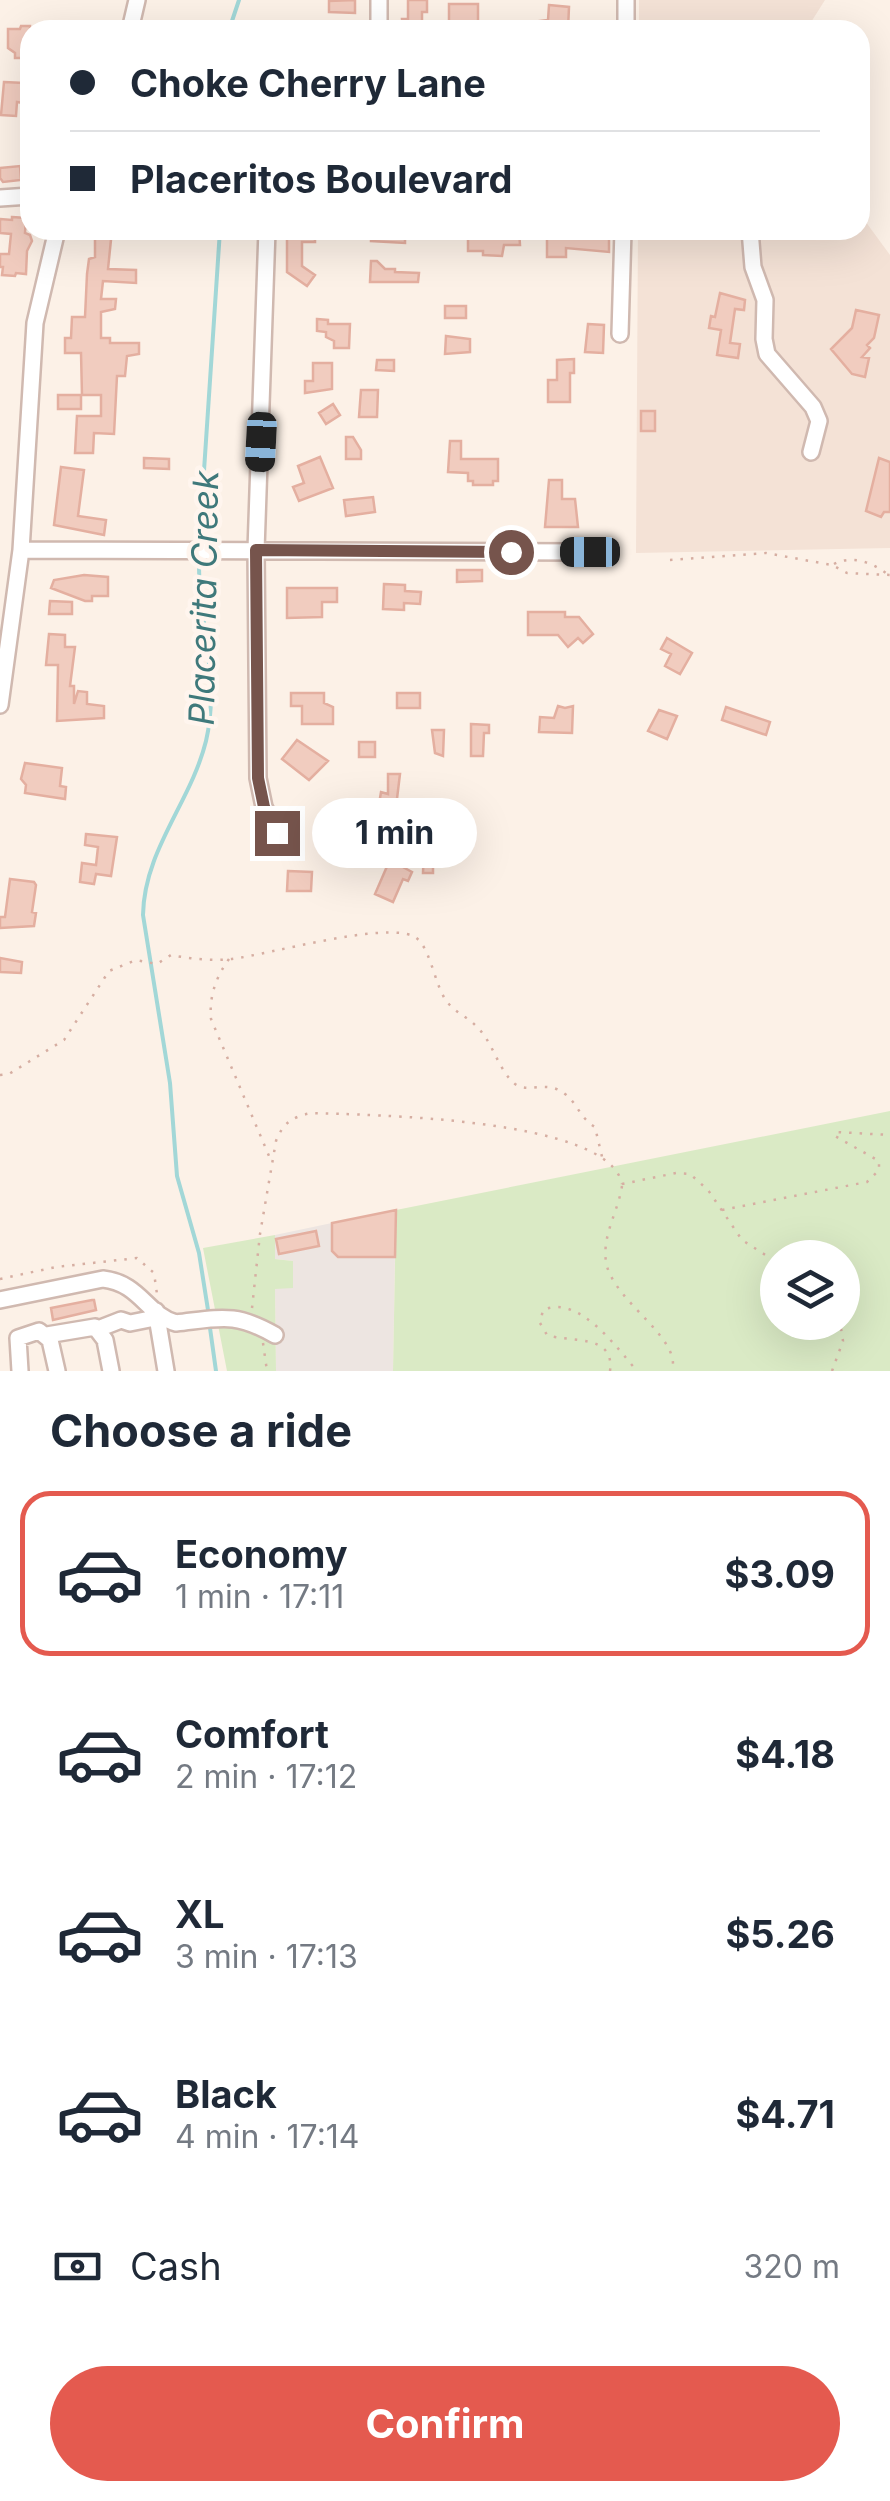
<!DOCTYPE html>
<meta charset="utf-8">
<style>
:root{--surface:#fff;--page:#f2f2f3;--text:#1f2937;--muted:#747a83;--line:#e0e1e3;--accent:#e45a4f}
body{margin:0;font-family:Inter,sans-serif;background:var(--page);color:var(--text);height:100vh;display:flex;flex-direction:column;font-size:38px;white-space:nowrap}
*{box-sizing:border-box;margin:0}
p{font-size:32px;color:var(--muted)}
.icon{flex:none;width:55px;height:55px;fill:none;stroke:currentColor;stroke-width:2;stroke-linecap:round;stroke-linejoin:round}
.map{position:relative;height:1371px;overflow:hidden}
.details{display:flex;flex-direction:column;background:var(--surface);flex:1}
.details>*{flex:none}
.top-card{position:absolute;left:20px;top:20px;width:850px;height:220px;border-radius:30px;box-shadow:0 10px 40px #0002;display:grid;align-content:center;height:220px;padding:0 50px;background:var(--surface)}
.tools{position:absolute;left:760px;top:1240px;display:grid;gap:20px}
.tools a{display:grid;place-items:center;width:100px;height:100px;border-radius:50%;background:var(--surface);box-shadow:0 10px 40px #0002;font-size:50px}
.end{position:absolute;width:45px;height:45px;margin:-22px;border:12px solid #76544c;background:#fff;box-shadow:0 0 0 5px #fff}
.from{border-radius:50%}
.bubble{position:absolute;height:70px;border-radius:35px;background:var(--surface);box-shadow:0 10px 40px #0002;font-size:32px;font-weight:700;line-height:70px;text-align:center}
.car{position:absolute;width:30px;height:60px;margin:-30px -15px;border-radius:12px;box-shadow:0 0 8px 2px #0007;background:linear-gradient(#222 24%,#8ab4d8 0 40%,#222 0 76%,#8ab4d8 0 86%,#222 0)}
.top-card b{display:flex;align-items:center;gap:35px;height:95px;font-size:38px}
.top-card b+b{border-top:2px solid var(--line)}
.top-card i{width:25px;height:25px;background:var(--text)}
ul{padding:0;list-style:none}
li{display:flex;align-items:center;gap:30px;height:165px;margin:0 20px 15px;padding:0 30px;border:5px solid transparent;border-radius:30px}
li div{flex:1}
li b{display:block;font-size:38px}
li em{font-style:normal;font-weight:700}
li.on{border-color:var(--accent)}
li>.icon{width:90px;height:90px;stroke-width:1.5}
h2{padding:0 50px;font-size:45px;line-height:120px}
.pay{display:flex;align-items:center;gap:25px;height:110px;padding:0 50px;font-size:38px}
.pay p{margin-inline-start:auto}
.primary-button{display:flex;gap:20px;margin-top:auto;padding:20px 50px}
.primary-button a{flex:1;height:115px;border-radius:60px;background:var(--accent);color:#fff;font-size:40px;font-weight:700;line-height:115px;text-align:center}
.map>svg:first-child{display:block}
</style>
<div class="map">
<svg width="890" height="1371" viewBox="0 0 890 1371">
<rect width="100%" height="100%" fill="#fcf1e7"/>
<path fill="#f4e2d6" d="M639,0H825L808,27L639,30Z
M860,214L890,255V548L636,553L638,230H860Z"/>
<path fill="#ede5e1" d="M332,1223V1251L338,1257H395L393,1371H276L275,1288L293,1287V1261L275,1259V1235Z"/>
<path fill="#daeac5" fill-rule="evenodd" d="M890,1111V1371H393L396,1210ZM778,1258H842V1322H778Z
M275,1235V1259L293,1261V1288L275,1289L276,1371H227L203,1248Z"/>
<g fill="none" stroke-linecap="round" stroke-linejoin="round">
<path stroke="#a2d7d7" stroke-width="4" d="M229,30L239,0
M199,546L220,230
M199,555C197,618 221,678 206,741C191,802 144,850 143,915L170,1083L177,1176L199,1253L208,1310
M210,1328L216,1371"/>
</g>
<path fill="#f1ccbf" stroke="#e4afa0" stroke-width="2.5" d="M355,0V13L329,12V1Z
M408,0H427V12H422V30H403L402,19H408Z
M449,4H478V24H449Z
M549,5L569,7L568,30H539V21L548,20Z
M21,26H30V58H15V53L8,48V29H20Z
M4,82L24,83L23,103L17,102L16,116L1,115Z
M20,166L21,180L3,182L0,178V168Z
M12,217L26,218L25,233L30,235L32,241L27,251L26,274L16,273L15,276L2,275L3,267H0V254H9L11,234L0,233V219L12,220Z
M95,230H112L108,269L136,270V283L103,281L101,299H116L115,309L101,312V338H110V343H139V354L127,356L125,376H117L114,434L94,433L93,453H75L77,416H101V395H82L81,353H65V338H71L72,317H85L87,274L89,259L95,257Z
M287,230H315V242H302V266L315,275L307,286L287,272Z
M371,230H405V243L371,241Z
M468,230H519L520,245H504L502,256L483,255V251H468Z
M551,230H559L562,236L602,233V237L609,236V252L566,248V257H547V233Z
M371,261H377L385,269H395V272L419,273L418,282H370Z
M720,293L745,300L744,310L735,309L730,343L740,344L738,358L717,355L721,330L709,328L711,316L715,317Z
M445,306H466V318H445Z
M856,310L879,315L874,338L867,345L870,348L862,357L869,358L865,377L852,374L831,349L852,328Z
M317,319L328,320V324H350L349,348H334V341L326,337V332L317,331Z
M588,324L604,325L603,353L585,352Z
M446,336L470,339V352L445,354Z
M574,359V373H570V402H548V380H557V360Z
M377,360H394V371L376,370Z
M313,363H332V389L305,393V381H313Z
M361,390H378L377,417H359Z
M58,395H81V409H58Z
M333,404L340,415L326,424L319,413Z
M641,411H655V431H641Z
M346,437H353L361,450V459H346Z
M450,441H461V459H498V481H493V485H473V481H468V473L448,472Z
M320,457L333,488L299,501L293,487L304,483L298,466Z
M144,458L169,459V469L144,468Z
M879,458L890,462V512H884L881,517L866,511Z
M61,467L84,470L78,516L106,520L104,535L54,525Z
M549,480H562V499H575L578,527H545Z
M373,497L375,512L346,516L344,500Z
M457,570H482V581L457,582Z
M84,575L108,577V596H92V601H85L51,588L54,580Z
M384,584L405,585V591L421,592L420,604L404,603V610L383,609Z
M287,588H337V602H322V617L287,618Z
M50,601L72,602V614H49Z
M528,612H565V617H579L593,634L583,643L578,638L568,647L558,635H528Z
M49,634L65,635V647H75L70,686H74V704L78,691L87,692V704L104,706V718L57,721L58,665H46Z
M667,638L692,653L680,674L665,666L671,654L661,649Z
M291,693H324V703L333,707V724H302V706H291Z
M397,693H420V708H397Z
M558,706L565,708L573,706L572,733L539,732L540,717L554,718Z
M726,707L770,722L766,735L722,720Z
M659,710L677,716L667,739L648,731Z
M471,724L489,725V733H484L483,756H471Z
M432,730H444L443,756L435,753Z
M297,740L328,761L309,780L282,759Z
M359,742H375V757H359Z
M25,763L62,768L60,786L66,787L65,799L25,793L26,785L21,779Z
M388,774H400L392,840L377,837L382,804H379L381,792L388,794Z
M86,834L117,837L111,876L96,874L94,884L80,882L82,863L96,865L98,847L85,845Z
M424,848L433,849V873H423Z
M389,850L404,857L401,866L412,872L408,881L403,879L393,902L375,894L388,864L384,862Z
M288,871L312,872L311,891H287Z
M10,879L34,882L36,885L32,912L36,913L34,926L0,928V917H5Z
M0,958L22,962L21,973L0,972Z
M396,1210L395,1257H338L332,1251V1223Z
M316,1231L319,1246L279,1254L276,1239Z
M92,1300H94L96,1310L53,1320L51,1308Z"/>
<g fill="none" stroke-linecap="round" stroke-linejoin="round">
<g stroke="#d0b9b0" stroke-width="20">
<path id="minor" d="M130,30L137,0
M379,30V0
M626,30V0
M0,198L30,196
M267,230L256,550L258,778L264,807L277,833
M750,230L753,267L765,300L764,339L767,354L813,407L819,421L811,452
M620,334L623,230
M21,550L590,552
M0,705L21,550L35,323L57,230
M0,1300L103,1279C140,1283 147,1315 176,1323C221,1318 235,1312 275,1335
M156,1311L166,1371
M98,1329L121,1320L130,1323L150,1319L156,1311
M47,1335L95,1327L105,1340L111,1371
M20,1371L18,1338L39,1331L50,1340L57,1371"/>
</g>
<path stroke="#d6aea2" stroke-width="2.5" stroke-dasharray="2.5 8" stroke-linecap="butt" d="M670,560L766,553L832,565L847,573L890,575
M834,564C851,555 871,562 886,573
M229,959C216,977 209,996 211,1019L272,1163
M0,1075L9,1074L64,1040L109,971L136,960L157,964L171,955C191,959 211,961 232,959C270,954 382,922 413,936C431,944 434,987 448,1003C456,1013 468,1017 477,1027C493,1042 498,1070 515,1084C529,1094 546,1079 565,1094C578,1104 579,1117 595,1127L603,1161
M622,1184L676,1173L690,1174L708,1190L742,1240L778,1263
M622,1186C618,1212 602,1235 606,1262C613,1302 682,1337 672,1371
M722,1210L867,1182L879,1170V1161L835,1136L836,1132L890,1135
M0,1279L56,1267L137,1258L154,1273L157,1294
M252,1308L260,1234L276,1141C283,1123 292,1117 311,1113C366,1115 609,1117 622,1184
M263,1343L267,1371
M610,1371C615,1333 570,1343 547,1335L540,1323L543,1310C579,1294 617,1348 637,1371
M832,1371L843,1341L840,1322"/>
<use href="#minor" stroke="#fff" stroke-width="15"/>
</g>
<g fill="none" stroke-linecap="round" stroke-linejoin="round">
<path stroke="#76544c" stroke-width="12" d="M277,833L264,807L258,778L256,550L511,552"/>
</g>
<g text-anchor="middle" stroke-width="9" stroke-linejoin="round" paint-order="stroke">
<g font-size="35" font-style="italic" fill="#3f797b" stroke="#fff5ee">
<text transform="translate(204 598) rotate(-89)" y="12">Placerita Creek</text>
</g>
</g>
</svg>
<div class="tools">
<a><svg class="icon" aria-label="layers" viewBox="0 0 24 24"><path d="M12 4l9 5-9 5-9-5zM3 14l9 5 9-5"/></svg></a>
</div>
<i class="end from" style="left:511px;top:552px"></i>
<i class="end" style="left:277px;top:833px"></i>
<div class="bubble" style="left:312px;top:798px;width:165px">1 min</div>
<i class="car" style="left:261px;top:442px;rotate:183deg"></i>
<i class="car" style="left:590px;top:552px;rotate:270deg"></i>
<div class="top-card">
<b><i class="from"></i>Choke Cherry Lane</b>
<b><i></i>Placeritos Boulevard</b>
</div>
</div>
<section class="details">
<h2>Choose a ride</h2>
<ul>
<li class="on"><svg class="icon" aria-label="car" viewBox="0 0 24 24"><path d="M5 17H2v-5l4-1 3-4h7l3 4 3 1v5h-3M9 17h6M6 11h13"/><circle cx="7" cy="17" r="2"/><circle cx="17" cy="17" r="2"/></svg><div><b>Economy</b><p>1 min · 17:11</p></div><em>$3.09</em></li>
<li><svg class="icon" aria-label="car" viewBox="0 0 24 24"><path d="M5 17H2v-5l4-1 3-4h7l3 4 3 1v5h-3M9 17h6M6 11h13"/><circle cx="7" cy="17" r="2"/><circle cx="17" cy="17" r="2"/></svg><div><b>Comfort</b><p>2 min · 17:12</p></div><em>$4.18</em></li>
<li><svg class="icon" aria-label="car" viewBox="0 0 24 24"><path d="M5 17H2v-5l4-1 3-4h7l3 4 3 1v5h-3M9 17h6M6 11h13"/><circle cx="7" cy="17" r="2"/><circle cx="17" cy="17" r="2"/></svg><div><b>XL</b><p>3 min · 17:13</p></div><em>$5.26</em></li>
<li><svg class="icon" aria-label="car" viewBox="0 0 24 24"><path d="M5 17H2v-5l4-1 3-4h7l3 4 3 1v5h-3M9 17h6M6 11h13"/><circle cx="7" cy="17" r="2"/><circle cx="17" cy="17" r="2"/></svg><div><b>Black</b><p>4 min · 17:14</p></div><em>$4.71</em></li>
</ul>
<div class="pay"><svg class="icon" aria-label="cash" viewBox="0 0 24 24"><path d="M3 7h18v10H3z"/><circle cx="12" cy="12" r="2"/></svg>Cash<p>320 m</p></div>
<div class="primary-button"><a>Confirm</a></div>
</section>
